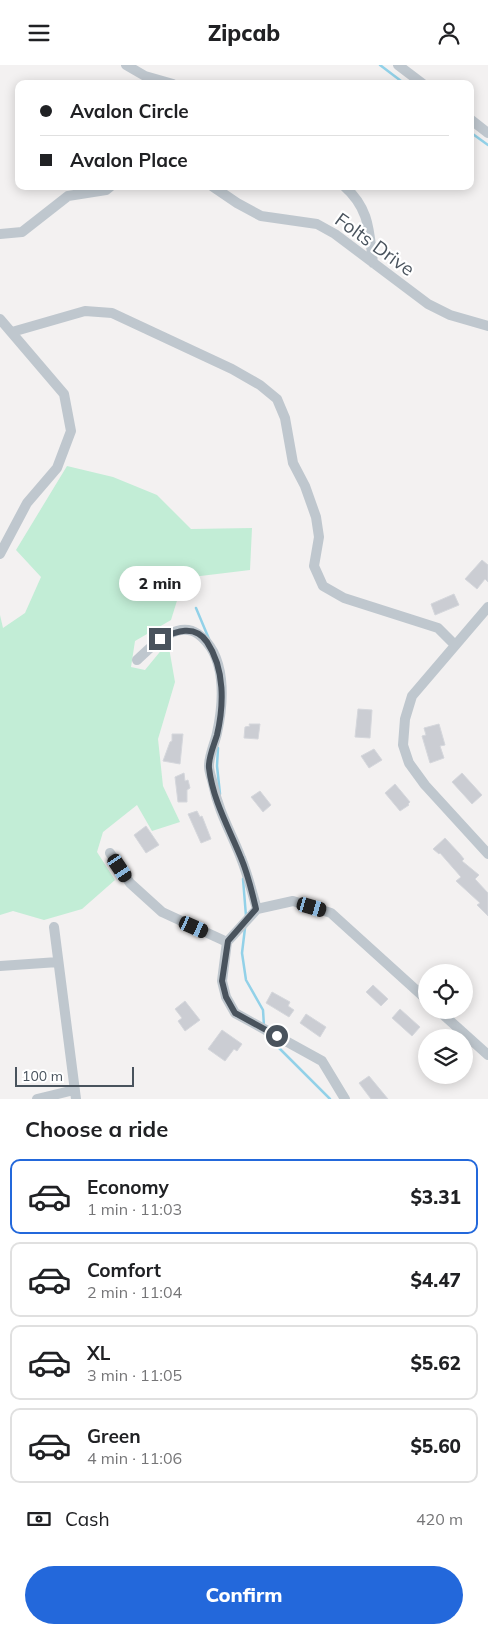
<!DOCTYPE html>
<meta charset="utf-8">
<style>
:root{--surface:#fff;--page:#f6f6f6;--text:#202124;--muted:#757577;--line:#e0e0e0;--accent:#2368db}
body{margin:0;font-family:Mulish,sans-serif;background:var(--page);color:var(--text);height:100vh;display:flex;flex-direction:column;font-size:19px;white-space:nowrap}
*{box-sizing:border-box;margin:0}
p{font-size:16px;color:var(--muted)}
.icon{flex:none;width:28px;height:28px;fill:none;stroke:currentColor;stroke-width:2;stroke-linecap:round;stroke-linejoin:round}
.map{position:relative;height:1034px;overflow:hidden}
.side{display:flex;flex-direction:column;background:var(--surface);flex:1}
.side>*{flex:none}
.hud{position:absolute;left:15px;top:15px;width:459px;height:110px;border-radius:10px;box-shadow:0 2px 12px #0003;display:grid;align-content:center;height:110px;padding:0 25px;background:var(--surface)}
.fabs{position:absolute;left:418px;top:899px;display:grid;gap:10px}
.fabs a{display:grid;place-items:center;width:55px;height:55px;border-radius:50%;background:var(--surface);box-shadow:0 2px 12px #0003;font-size:25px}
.scale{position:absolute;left:15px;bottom:12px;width:119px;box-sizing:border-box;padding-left:5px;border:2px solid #49535d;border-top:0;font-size:14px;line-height:18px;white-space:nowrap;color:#49535d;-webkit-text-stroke:4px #fff;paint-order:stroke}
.end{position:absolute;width:22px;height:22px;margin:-11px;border:6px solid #49535d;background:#fff;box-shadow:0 0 0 2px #fff}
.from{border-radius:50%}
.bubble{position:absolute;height:35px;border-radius:18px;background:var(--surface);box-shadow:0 2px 12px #0003;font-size:16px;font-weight:800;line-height:35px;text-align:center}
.car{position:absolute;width:15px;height:30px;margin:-15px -8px;border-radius:6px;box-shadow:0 0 4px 1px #0007;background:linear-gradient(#222 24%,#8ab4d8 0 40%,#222 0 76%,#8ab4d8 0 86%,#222 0)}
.hud b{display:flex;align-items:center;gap:18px;height:48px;font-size:19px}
.hud b+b{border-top:1px solid var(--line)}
.hud i{width:12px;height:12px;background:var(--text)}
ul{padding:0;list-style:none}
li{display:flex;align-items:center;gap:15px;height:75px;margin:0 10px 8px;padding:0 15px;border:2px solid var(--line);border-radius:10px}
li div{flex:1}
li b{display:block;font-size:19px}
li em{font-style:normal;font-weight:800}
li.on{border-color:var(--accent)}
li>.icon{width:45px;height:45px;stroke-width:1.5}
h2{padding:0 25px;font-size:22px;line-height:60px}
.pay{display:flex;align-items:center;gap:12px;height:55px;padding:0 25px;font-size:19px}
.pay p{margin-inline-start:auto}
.action{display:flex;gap:10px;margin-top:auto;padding:10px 25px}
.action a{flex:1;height:58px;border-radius:30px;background:var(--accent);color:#fff;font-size:20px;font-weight:800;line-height:58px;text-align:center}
header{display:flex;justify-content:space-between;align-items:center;height:65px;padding:0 25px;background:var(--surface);font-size:22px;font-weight:800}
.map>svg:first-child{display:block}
</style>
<header><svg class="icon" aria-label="menu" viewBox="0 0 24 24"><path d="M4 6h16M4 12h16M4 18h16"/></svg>Zipcab<svg class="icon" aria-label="person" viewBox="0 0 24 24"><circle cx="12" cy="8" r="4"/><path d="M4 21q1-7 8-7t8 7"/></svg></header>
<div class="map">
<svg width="488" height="1034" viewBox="0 0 488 1034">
<rect width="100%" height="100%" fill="#f3f1f1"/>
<path fill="#c2edd6" d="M67,401L113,412L157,430L191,464L252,463L250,505L184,513L171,555L135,576L131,602L145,605L168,577L175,617L158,674L163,721L180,757L152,766L137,740L103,767L97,787L115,815L82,844L44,855L13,846L0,850V550L3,563L25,548L41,512L16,485Z"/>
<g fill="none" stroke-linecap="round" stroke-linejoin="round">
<path stroke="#92d1e8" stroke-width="2.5" d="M380,0L405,19
M470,67L488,80
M196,543L209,574
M218,683L217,701L220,729
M243,814L246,851
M245,863L242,888L246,915L263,945L264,961
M265,969L330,1034"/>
</g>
<path fill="#cbcdd3" stroke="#d5d7dc" d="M482,495L488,500V517L485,514L477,524L465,514Z
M454,529L459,540L435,550L431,539Z
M358,644L372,645L370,673L355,672Z
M249,659H260L258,674L244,673L245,662L250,661Z
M439,659L445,680L440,681L444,693L430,698L422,671L426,670L424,663Z
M172,669H183L180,699L163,696L170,677L172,676Z
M374,684L382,695L369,703L361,691Z
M184,708L185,716L188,715L190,723L187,725V737H178L175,712Z
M462,708L482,730L472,739L452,717Z
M395,719L410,737L408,739L409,740L400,746L385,728Z
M260,726L271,740L263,747L251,732Z
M197,746L200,752L202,751L211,774L201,778L188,749Z
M146,761L159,780L146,788L134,770Z
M445,773L459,788L464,794L462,796L479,810L475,814L488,828V851L477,840L480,838L456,816L461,812L440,788L439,789L433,784Z
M373,920L388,934L381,941L366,927Z
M272,927L290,937L288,941L294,945L289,952L266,938Z
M185,936L200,955L185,966L178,956L182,953L175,944Z
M400,944L420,962L412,971L392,953Z
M306,949L326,962L320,972L300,958Z
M222,965L242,979L237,986L234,984L225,996L208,984Z
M369,1011L388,1034H371L359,1018Z"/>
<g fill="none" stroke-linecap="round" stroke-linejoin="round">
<path stroke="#bfc7ce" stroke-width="10" d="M126,0L145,11L173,19
M398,0L423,19
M470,54L488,68
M212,121L237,138L261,151L317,159L335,169L428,239L450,250L488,261
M344,121C370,144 369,166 373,198
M0,169L22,167L68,131L106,125L111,121
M0,254L64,329L71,366L57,403L27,438L0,489
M12,267L85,246L112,248L232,304L260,320L277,334L285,353L293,398L305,421L316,452L319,472L314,501L323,521L344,533L438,563L455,580
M488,542L412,631L405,654L403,680L409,698L425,720L488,789
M137,595C151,582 177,554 198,569C227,590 224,636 217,668C215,678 209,690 209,701C209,707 212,714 213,719C219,748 231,767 241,793C248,810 252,828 257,844
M110,788L130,818L162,847L227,877
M54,862L76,1034
M0,901L58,897
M438,945L488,990
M37,1034L74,1025
M345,1034L322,996L235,948L226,932L222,916L227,877L257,844L293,836L331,848L426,934"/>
</g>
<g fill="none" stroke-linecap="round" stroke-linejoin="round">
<path stroke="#49535d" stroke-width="6" d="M160,574C176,566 195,559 207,577C225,604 224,640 217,670C214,680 208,693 209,703C213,736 229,763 241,793C248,809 252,827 256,844L228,876L222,916L226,932L235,948L277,971"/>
</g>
<g text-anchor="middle" stroke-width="4.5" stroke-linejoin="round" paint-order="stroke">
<g font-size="19" fill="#49535d" stroke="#fff">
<text transform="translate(375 179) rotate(36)" y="7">Folts Drive</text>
</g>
</g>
</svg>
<div class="fabs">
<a><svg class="icon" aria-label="locate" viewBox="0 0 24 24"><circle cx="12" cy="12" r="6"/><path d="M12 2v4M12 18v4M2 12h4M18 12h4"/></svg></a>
<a><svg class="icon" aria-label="layers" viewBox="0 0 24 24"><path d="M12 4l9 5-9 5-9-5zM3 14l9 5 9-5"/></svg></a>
</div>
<div class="scale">100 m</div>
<i class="end from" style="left:277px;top:971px"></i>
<i class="end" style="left:160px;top:574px"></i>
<div class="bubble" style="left:119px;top:501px;width:82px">2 min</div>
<i class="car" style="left:120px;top:803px;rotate:146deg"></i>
<i class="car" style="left:312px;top:842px;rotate:106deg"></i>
<i class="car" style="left:194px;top:862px;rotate:114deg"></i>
<div class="hud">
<b><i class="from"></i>Avalon Circle</b>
<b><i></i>Avalon Place</b>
</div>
</div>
<section class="side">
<h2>Choose a ride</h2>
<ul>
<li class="on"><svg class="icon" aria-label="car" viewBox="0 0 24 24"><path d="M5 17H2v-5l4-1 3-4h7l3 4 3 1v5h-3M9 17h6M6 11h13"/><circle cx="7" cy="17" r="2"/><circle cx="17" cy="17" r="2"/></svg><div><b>Economy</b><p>1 min · 11:03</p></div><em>$3.31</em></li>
<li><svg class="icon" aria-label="car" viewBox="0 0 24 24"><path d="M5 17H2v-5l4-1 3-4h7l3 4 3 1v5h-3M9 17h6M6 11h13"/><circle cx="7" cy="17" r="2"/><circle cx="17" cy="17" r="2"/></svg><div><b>Comfort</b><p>2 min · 11:04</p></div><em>$4.47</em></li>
<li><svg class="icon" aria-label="car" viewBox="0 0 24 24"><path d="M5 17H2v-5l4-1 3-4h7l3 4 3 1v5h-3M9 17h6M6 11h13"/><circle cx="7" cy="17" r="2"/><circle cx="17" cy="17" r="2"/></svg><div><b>XL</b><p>3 min · 11:05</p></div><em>$5.62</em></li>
<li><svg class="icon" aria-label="car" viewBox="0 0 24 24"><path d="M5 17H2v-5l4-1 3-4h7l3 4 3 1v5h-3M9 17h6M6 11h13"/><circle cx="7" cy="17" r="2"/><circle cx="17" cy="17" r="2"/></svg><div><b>Green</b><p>4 min · 11:06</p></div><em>$5.60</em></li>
</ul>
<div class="pay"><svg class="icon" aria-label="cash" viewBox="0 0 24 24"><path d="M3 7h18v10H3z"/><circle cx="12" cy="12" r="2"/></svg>Cash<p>420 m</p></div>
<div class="action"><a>Confirm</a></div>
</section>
